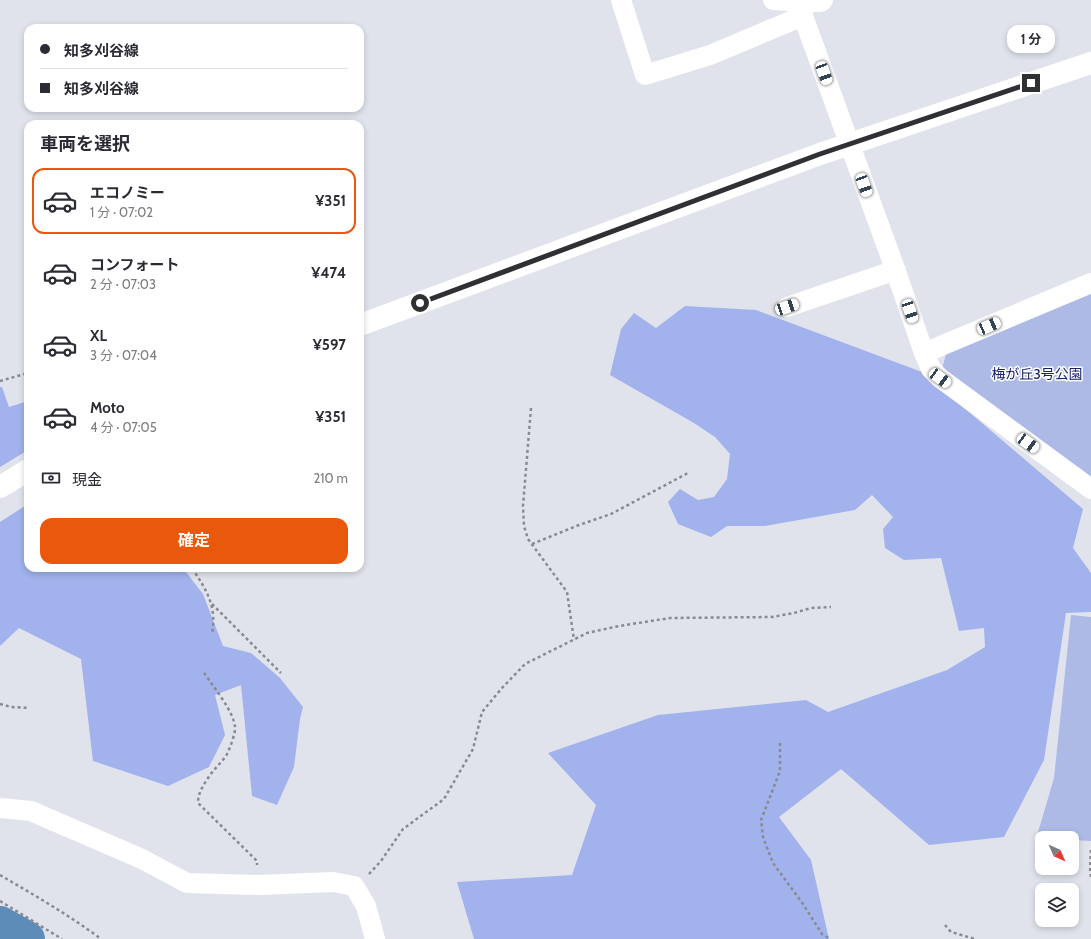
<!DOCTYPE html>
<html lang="ja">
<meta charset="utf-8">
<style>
:root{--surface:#fff;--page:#f2f2f3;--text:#2b2b33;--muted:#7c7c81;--line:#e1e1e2;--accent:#ea580c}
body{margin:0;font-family:Cabin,"Noto Sans JP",sans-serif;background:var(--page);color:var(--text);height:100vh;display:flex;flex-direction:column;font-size:15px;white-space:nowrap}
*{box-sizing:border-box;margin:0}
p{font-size:13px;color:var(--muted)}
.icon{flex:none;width:22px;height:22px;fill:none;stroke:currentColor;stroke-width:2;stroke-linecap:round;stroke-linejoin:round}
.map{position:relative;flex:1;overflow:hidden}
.drawer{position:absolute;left:24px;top:120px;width:340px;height:452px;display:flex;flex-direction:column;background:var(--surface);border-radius:12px;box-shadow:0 2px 6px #0003}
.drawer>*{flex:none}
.guide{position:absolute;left:24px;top:24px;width:340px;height:88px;border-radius:12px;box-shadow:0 2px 6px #0003;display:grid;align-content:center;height:88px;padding:0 16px;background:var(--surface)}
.needle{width:26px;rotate:135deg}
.controls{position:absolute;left:1035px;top:831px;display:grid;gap:8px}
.controls a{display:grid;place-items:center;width:44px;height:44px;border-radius:8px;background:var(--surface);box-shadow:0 2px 6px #0003;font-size:20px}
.end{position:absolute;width:18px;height:18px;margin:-9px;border:5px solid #2f3033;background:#fff;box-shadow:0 0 0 2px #fff}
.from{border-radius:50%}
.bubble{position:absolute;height:28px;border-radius:12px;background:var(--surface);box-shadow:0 2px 6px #0003;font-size:13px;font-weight:700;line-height:28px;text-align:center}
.car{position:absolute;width:12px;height:24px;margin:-12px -6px;border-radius:5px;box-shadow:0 0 3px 1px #0007;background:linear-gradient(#fff 24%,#345 0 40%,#fff 0 76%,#345 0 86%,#fff 0)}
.guide b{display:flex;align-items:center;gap:14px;height:38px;font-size:15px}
.guide b+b{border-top:1px solid var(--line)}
.guide i{width:10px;height:10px;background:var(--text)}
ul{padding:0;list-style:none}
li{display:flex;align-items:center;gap:12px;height:66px;margin:0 8px 6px;padding:0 8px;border:2px solid transparent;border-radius:12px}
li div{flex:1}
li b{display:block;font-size:15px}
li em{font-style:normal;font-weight:700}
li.current{border-color:var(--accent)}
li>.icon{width:36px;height:36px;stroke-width:1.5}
h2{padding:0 16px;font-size:18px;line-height:48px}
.pay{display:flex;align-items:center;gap:10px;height:44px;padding:0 16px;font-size:15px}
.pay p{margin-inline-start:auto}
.cta{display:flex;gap:8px;margin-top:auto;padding:8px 16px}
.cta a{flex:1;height:46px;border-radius:12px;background:var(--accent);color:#fff;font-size:16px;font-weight:700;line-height:46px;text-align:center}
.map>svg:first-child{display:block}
</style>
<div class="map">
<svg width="1091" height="939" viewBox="0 0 1091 939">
<rect width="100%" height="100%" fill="#e0e3ec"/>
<path fill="#adbae6" d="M1091,294V481L942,369L946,354Z
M1071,615L1091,617V841L1072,840V838L1036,839L1054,778Z"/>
<path fill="#a1b2ec" d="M685,306L756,310L922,372L1083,509L1073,548L1091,573V612L1066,613L1044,760L1004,837L929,845L841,769L779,817L811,860L829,939H474L457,882L572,875L596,805L548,753L658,715L806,700L828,712L947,670L985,647L984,628L959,631L941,558L904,560L885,548L883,529L893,517L872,495L855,510L765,526H727L711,537L678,524L668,502L680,489L698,500L714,497L727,479L730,454L715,437L694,423L610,375L621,329L634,313L656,328Z
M0,387H2L9,407L28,401V450L0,467Z
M28,504V568H183L203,594L223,646L251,653L280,678L303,707L300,719L294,767L277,805L252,796L241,685L215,695L225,735L209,767L168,786L93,761L81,659L19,628L0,646V522Z"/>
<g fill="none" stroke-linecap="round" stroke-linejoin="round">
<path stroke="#5e8cb9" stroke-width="36" d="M0,924L27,939"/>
<path stroke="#888a90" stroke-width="2.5" stroke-dasharray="3 3" stroke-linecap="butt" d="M0,381L28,373
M531,408L523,506L524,526L528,539L567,592L574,640
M532,544L579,525L611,514L688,473
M192,568C207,591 217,606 212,634
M212,604L281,673
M204,673C213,686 234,712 235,727C236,732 229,751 226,756C220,764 213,770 208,778C203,786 198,793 198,803L257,861V865
M0,704L11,707L29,708
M780,743V771L761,820L763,837L773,863L803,904L822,934L830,939
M1091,850L1090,868L1091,878
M369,874L381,861L403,829L444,799L473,749L482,712L502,688L525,664L587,633L619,626L670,618L772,617L794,613L811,608L831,607
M0,875C34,895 69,915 101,939
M0,901L62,939
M945,925L951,932L975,939"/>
<path stroke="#fff" stroke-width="20" d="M621,0L645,75L710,55L803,16L894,266L924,353L1091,283
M773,0L803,2V16
M803,2H821L823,0
M787,307L896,270
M924,353L931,369L940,378L1091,489
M0,808L31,811L142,859L187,883L258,885L333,882L354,886L366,906L375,939"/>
<path stroke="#fff" stroke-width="22" d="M360,325L820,154L1091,63
M0,487L28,470"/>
</g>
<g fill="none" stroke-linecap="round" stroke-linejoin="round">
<path stroke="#2f3033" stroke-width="5" d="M420,303L820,154L1031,83"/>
</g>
<g text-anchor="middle" stroke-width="3" stroke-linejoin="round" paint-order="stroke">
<g font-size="14" fill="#192163" stroke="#fff">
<text x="1037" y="379">梅が丘3号公園</text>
</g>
</g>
</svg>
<div class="controls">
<a><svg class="needle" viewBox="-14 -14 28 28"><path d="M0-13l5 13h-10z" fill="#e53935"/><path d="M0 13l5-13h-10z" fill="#7c7c81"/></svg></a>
<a><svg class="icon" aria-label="layers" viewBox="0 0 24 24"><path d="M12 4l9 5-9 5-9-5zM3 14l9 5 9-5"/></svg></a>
</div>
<i class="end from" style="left:420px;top:303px"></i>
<i class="end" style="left:1031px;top:83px"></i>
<div class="bubble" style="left:1007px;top:25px;width:48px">1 分</div>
<i class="car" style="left:824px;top:73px;rotate:160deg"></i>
<i class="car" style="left:864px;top:185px;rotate:160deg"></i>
<i class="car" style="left:787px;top:307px;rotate:71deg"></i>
<i class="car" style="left:910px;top:311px;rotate:161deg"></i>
<i class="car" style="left:989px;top:326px;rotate:67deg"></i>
<i class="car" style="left:940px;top:378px;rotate:126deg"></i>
<i class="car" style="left:1028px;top:443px;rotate:126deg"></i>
<div class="guide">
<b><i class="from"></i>知多刈谷線</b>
<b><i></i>知多刈谷線</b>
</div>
<section class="drawer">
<h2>車両を選択</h2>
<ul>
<li class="current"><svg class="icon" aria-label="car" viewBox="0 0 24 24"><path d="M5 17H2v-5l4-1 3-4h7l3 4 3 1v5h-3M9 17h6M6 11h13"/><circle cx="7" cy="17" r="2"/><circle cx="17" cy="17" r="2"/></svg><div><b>エコノミー</b><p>1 分 · 07:02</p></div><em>¥351</em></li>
<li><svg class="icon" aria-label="car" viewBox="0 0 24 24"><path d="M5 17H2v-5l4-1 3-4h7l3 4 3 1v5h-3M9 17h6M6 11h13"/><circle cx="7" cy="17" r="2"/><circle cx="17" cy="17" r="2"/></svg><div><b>コンフォート</b><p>2 分 · 07:03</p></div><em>¥474</em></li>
<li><svg class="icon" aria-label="car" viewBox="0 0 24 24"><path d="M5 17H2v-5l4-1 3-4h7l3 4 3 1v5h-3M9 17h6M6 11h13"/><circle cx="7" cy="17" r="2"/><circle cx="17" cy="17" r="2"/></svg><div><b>XL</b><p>3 分 · 07:04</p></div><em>¥597</em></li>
<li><svg class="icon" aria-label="car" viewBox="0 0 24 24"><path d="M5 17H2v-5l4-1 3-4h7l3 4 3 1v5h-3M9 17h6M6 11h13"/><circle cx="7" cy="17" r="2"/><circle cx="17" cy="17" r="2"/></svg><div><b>Moto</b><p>4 分 · 07:05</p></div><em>¥351</em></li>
</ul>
<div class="pay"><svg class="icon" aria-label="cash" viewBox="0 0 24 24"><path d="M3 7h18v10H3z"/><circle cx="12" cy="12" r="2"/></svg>現金<p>210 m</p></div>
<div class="cta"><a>確定</a></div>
</section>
</div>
